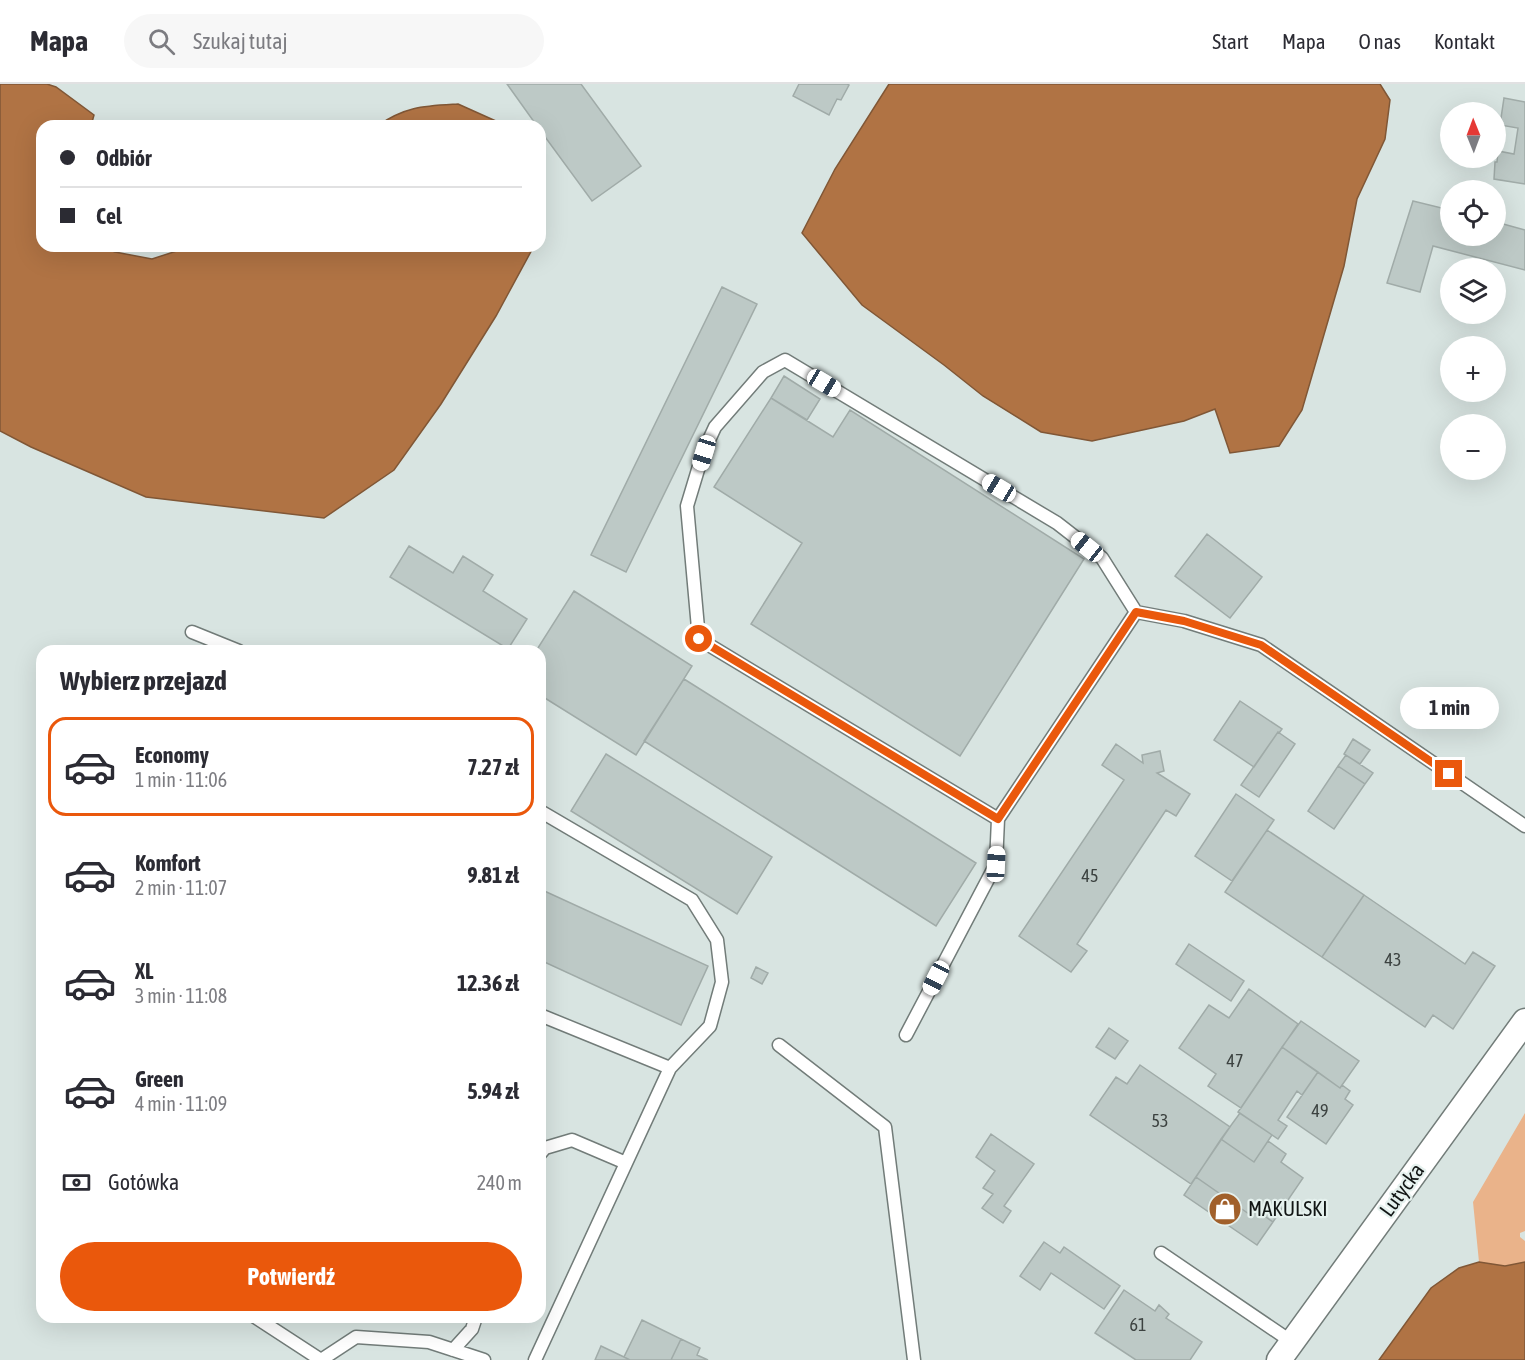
<!DOCTYPE html>
<html lang="pl">
<meta charset="utf-8">
<style>
:root{--surface:#fff;--page:#f7f7f7;--text:#2b2b33;--muted:#7c7c81;--line:#e1e1e2;--accent:#ea580c}
body{margin:0;font-family:"Asap Condensed",sans-serif;background:var(--page);color:var(--text);height:100vh;display:flex;flex-direction:column;font-size:22px;white-space:nowrap}
*{box-sizing:border-box;margin:0}
p{font-size:20px;color:var(--muted)}
.icon{flex:none;width:33px;height:33px;fill:none;stroke:currentColor;stroke-width:2;stroke-linecap:round;stroke-linejoin:round}
.map{position:relative;flex:1;overflow:hidden}
.sheet{position:absolute;left:36px;top:561px;width:510px;height:678px;display:flex;flex-direction:column;background:var(--surface);border-radius:18px;box-shadow:0 6px 24px #0002}
.sheet>*{flex:none}
.banner{position:absolute;left:36px;top:36px;width:510px;height:132px;border-radius:18px;box-shadow:0 6px 24px #0002;display:grid;align-content:center;height:132px;padding:0 24px;background:var(--surface)}
.needle{width:39px;rotate:359deg}
.fabs{position:absolute;left:1440px;top:18px;display:grid;gap:12px}
.fabs a{display:grid;place-items:center;width:66px;height:66px;border-radius:50%;background:var(--surface);box-shadow:0 6px 24px #0002;font-size:30px}
.end{position:absolute;width:27px;height:27px;margin:-14px;border:8px solid #ea580c;background:#fff;box-shadow:0 0 0 3px #fff}
.from{border-radius:50%}
.bubble{position:absolute;height:42px;border-radius:21px;background:var(--surface);box-shadow:0 6px 24px #0002;font-size:20px;font-weight:700;line-height:42px;text-align:center}
.car{position:absolute;width:18px;height:36px;margin:-18px -9px;border-radius:8px;box-shadow:0 0 4px 2px #0007;background:linear-gradient(#fff 24%,#345 0 40%,#fff 0 76%,#345 0 86%,#fff 0)}
.banner b{display:flex;align-items:center;gap:21px;height:57px;font-size:22px}
.banner b+b{border-top:2px solid var(--line)}
.banner i{width:15px;height:15px;background:var(--text)}
ul{padding:0;list-style:none}
li{display:flex;align-items:center;gap:18px;height:99px;margin:0 12px 9px;padding:0 12px;border:3px solid transparent;border-radius:18px}
li div{flex:1}
li b{display:block;font-size:22px}
li em{font-style:normal;font-weight:700}
li.active{border-color:var(--accent)}
li>.icon{width:54px;height:54px;stroke-width:1.5}
h2{padding:0 24px;font-size:27px;line-height:72px}
.pay{display:flex;align-items:center;gap:15px;height:66px;padding:0 24px;font-size:22px}
.pay p{margin-inline-start:auto}
.cta{display:flex;gap:12px;margin-top:auto;padding:12px 24px}
.cta a{flex:1;height:69px;border-radius:36px;background:var(--accent);color:#fff;font-size:24px;font-weight:700;line-height:69px;text-align:center}
header{display:flex;align-items:center;gap:36px;box-sizing:border-box;height:84px;padding:0 30px;background:var(--surface);border-bottom:2px solid var(--line)}
header strong{font-size:28px}
nav{display:flex;gap:33px;margin-inline-start:auto;font-size:21px}
.search{width:420px;height:54px;background:var(--page);display:flex;align-items:center;gap:15px;box-sizing:border-box;padding:0 21px;border-radius:33px;color:var(--muted);font-size:22px}
.map>svg:first-child{display:block}
</style>
<header>
<strong>Mapa</strong>
<div class="search"><svg class="icon" aria-label="search" viewBox="0 0 24 24"><circle cx="10" cy="10" r="6"/><path d="M15 15l6 6"/></svg>Szukaj tutaj</div>
<nav><a>Start</a><a>Mapa</a><a>O nas</a><a>Kontakt</a></nav>
</header>
<div class="map">
<svg width="1525" height="1276" viewBox="0 0 1525 1276">
<rect width="100%" height="100%" fill="#d8e4e1"/>
<path fill="#eab38a" d="M1525,1029V1147L1520,1149V1153L1525,1157V1178L1505,1182L1479,1178L1473,1118Z"/>
<path fill="#b07344" stroke="#805736" stroke-width="1.5" d="M0,0H47L56,3L94,31L91,42H42V162H99L115,168L152,175L192,162H534L496,232L441,320L394,386L324,434L146,413L31,363L0,347Z
M889,0H1380L1390,16L1385,55L1357,115L1344,182L1302,326L1279,362L1230,369L1215,325L1184,337L1092,357L1041,348L983,312L944,281L862,221L802,149L835,85Z
M458,20L507,42H377C406,22 424,22 458,20Z
M1479,1178L1505,1182L1525,1178V1276H1379L1431,1204L1459,1184Z"/>
<path fill="#bdc9c6" stroke="#a0aba8" stroke-width="1.5" d="M507,0H581L641,82L592,117L540,46V42H537Z
M799,0H847L849,1L841,16L837,15L829,31L793,12Z
M1504,14L1525,18V100L1494,95L1495,78H1497L1498,67L1514,70L1518,44L1500,41Z
M1413,117L1450,126V152H1496V138L1525,146V186L1433,162L1420,208L1387,199Z
M722,203L757,220L626,488L591,471Z
M784,292L820,315L807,336L771,314Z
M771,314L833,353L850,326L1084,475L960,672L751,540L802,459L714,403Z
M1207,450L1262,493L1230,534L1175,492Z
M409,462L453,489L463,472L493,491L483,507L527,535L508,565L390,493Z
M574,507L692,582L636,671L540,611V567H536Z
M684,595L976,779L936,842L644,657Z
M1240,617L1282,645L1279,649L1278,648L1254,683L1214,656Z
M1278,648L1295,660L1259,713L1241,701Z
M1353,655L1370,666L1360,680L1344,670Z
M1116,660L1143,679L1142,671L1160,667L1164,687L1157,689L1190,710L1176,732L1166,726L1077,860L1087,867L1071,888L1019,852L1124,696L1102,681Z
M606,670L772,773L737,830L571,727Z
M1346,671L1373,689L1365,700L1338,682Z
M1338,682L1365,700L1334,745L1308,727Z
M1236,710L1274,736L1232,797L1195,772Z
M1267,746L1364,811L1322,873L1225,808Z
M540,805L708,882L681,941L540,876Z
M1364,811L1465,880L1473,868L1495,882L1453,945L1433,931L1425,943L1322,873Z
M1189,860L1244,897L1231,917L1176,880Z
M756,883L768,889L762,900L751,894Z
M1249,905L1298,940L1241,1024L1208,1002L1216,990L1179,964L1209,921L1229,934Z
M1301,937L1359,977L1340,1004L1282,963Z
M1109,944L1128,957L1115,975L1096,963Z
M1282,963L1318,988L1302,1011L1297,1007L1278,1036L1287,1042L1278,1055L1238,1028Z
M1140,981L1230,1043L1191,1100L1090,1031L1116,993L1127,1000Z
M1318,988L1340,1004L1342,1001L1350,1007L1345,1015L1353,1021L1326,1060L1287,1033Z
M1240,1029L1272,1051L1254,1078L1221,1055Z
M991,1050L1034,1080L1004,1122L1011,1127L1003,1139L982,1124L993,1110L983,1104L995,1087L976,1073Z
M1221,1055L1254,1078L1268,1057L1286,1070L1281,1078L1303,1094L1273,1138L1253,1124L1249,1130L1196,1093Z
M1196,1093L1249,1130L1253,1124L1273,1138L1257,1161L1184,1111Z
M1044,1158L1060,1169L1064,1163L1120,1202L1104,1225L1051,1189L1040,1206L1020,1192Z
M1124,1206L1155,1227L1159,1221L1169,1230L1166,1234L1202,1258L1190,1276H1136L1095,1249Z
M642,1236L681,1255L671,1276H630L624,1273Z
M681,1255L700,1264L697,1271L708,1276H671Z
M601,1262L624,1273L630,1276H595Z"/>
<g fill="none" stroke-linecap="round" stroke-linejoin="round">
<g stroke="#727c79" stroke-width="15">
<path id="lane" d="M1136,528L1102,474L1057,439L785,276L763,288L715,343L703,369L687,422L699,555L998,735L1136,528L1184,537L1261,561L1525,742
M192,548L239,567
M540,931L670,984
M906,951L996,780L998,735
M779,961L885,1043L914,1276
M540,1070L545,1064L572,1056L626,1079
M1161,1169L1292,1258
M255,1233L321,1276L356,1253L429,1258L484,1276
M453,1266L472,1245L476,1233
M535,1276L670,984L710,942L722,898L717,856L692,816L540,727"/>
</g>
<g stroke="#727c79" stroke-width="27">
<path id="street" d="M1279,1276L1525,937"/>
</g>
<use href="#lane" stroke="#fff" stroke-width="12"/>
<use href="#street" stroke="#fff" stroke-width="24"/>
</g>
<g fill="none" stroke-linecap="round" stroke-linejoin="round">
<path stroke="#ea580c" stroke-width="8" d="M699,555L998,735L1136,528L1184,537L1261,561L1449,690"/>
</g>
<defs>
<g id="shop-disc" transform="scale(1.725)"><circle r="9.5" fill="#a1602b" stroke="#e5f1ee"/><path d="M-5-2.5h2.3a2.7 3.5 0 0 1 5.4 0H5L5.5 6h-11ZM-1.5-2.5h3a1.5 2.3 0 0 0-3 0Z" fill="#fff"/></g>
</defs>
<g fill-rule="evenodd">
<use href="#shop-disc" x="1225" y="1125"/>
</g>
<g text-anchor="middle" stroke-width="4.5" stroke-linejoin="round" paint-order="stroke">
<g font-size="18" fill="#3c4240">
<text x="1090" y="798">45</text>
<text x="1393" y="882">43</text>
<text x="1235" y="983">47</text>
<text x="1320" y="1033">49</text>
<text x="1160" y="1043">53</text>
<text x="1138" y="1247">61</text>
</g>
<g font-size="21" fill="#111514" stroke="#e5f1ee">
<text transform="translate(1402 1106) rotate(-54)" y="7">Lutycka</text>
</g>
<g font-size="21" fill="#111514" stroke="#e5f1ee" text-anchor="start">
<text x="1248" y="1132">MAKULSKI</text>
</g>
</g>
</svg>
<div class="fabs">
<a><svg class="needle" viewBox="-14 -14 28 28"><path d="M0-13l5 13h-10z" fill="#e53935"/><path d="M0 13l5-13h-10z" fill="#7c7c81"/></svg></a>
<a><svg class="icon" aria-label="locate" viewBox="0 0 24 24"><circle cx="12" cy="12" r="6"/><path d="M12 2v4M12 18v4M2 12h4M18 12h4"/></svg></a>
<a><svg class="icon" aria-label="layers" viewBox="0 0 24 24"><path d="M12 4l9 5-9 5-9-5zM3 14l9 5 9-5"/></svg></a>
<a>+</a>
<a>−</a>
</div>
<i class="end from" style="left:699px;top:555px"></i>
<i class="end" style="left:1449px;top:690px"></i>
<div class="bubble" style="left:1400px;top:603px;width:99px">1 min</div>
<i class="car" style="left:824px;top:299px;rotate:121deg"></i>
<i class="car" style="left:704px;top:369px;rotate:197deg"></i>
<i class="car" style="left:999px;top:404px;rotate:301deg"></i>
<i class="car" style="left:1087px;top:463px;rotate:309deg"></i>
<i class="car" style="left:996px;top:780px;rotate:3deg"></i>
<i class="car" style="left:936px;top:894px;rotate:207deg"></i>
<div class="banner">
<b><i class="from"></i>Odbiór</b>
<b><i></i>Cel</b>
</div>
<section class="sheet">
<h2>Wybierz przejazd</h2>
<ul>
<li class="active"><svg class="icon" aria-label="car" viewBox="0 0 24 24"><path d="M5 17H2v-5l4-1 3-4h7l3 4 3 1v5h-3M9 17h6M6 11h13"/><circle cx="7" cy="17" r="2"/><circle cx="17" cy="17" r="2"/></svg><div><b>Economy</b><p>1 min · 11:06</p></div><em>7.27 zł</em></li>
<li><svg class="icon" aria-label="car" viewBox="0 0 24 24"><path d="M5 17H2v-5l4-1 3-4h7l3 4 3 1v5h-3M9 17h6M6 11h13"/><circle cx="7" cy="17" r="2"/><circle cx="17" cy="17" r="2"/></svg><div><b>Komfort</b><p>2 min · 11:07</p></div><em>9.81 zł</em></li>
<li><svg class="icon" aria-label="car" viewBox="0 0 24 24"><path d="M5 17H2v-5l4-1 3-4h7l3 4 3 1v5h-3M9 17h6M6 11h13"/><circle cx="7" cy="17" r="2"/><circle cx="17" cy="17" r="2"/></svg><div><b>XL</b><p>3 min · 11:08</p></div><em>12.36 zł</em></li>
<li><svg class="icon" aria-label="car" viewBox="0 0 24 24"><path d="M5 17H2v-5l4-1 3-4h7l3 4 3 1v5h-3M9 17h6M6 11h13"/><circle cx="7" cy="17" r="2"/><circle cx="17" cy="17" r="2"/></svg><div><b>Green</b><p>4 min · 11:09</p></div><em>5.94 zł</em></li>
</ul>
<div class="pay"><svg class="icon" aria-label="cash" viewBox="0 0 24 24"><path d="M3 7h18v10H3z"/><circle cx="12" cy="12" r="2"/></svg>Gotówka<p>240 m</p></div>
<div class="cta"><a>Potwierdź</a></div>
</section>
</div>
